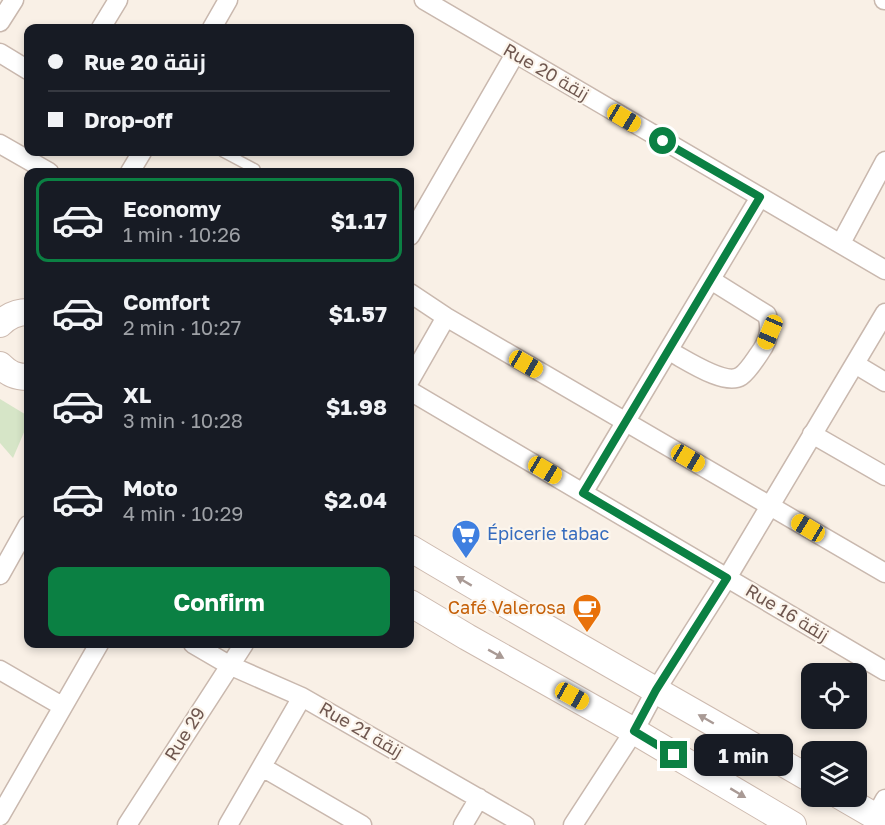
<!DOCTYPE html>
<meta charset="utf-8">
<style>
:root{--surface:#171b24;--page:#242831;--text:#f1f3f6;--muted:#9ea1a6;--line:#363941;--accent:#0b8043}
body{margin:0;font-family:"Golos Text",Cairo,sans-serif;background:var(--page);color:var(--text);height:100vh;display:flex;flex-direction:column;font-size:22px;white-space:nowrap}
*{box-sizing:border-box;margin:0}
p{font-size:20px;color:var(--muted)}
.icon{flex:none;width:33px;height:33px;fill:none;stroke:currentColor;stroke-width:2;stroke-linecap:round;stroke-linejoin:round}
.map{position:relative;flex:1;overflow:hidden}
.panel{position:absolute;left:24px;top:168px;width:390px;height:480px;display:flex;flex-direction:column;background:var(--surface);border-radius:12px;box-shadow:0 3px 9px #0003}
.panel>*{flex:none}
.hud{position:absolute;left:24px;top:24px;width:390px;height:132px;border-radius:12px;box-shadow:0 3px 9px #0003;display:grid;align-content:center;height:132px;padding:0 24px;background:var(--surface)}
.controls{position:absolute;left:801px;top:663px;display:grid;gap:12px}
.controls a{display:grid;place-items:center;width:66px;height:66px;border-radius:12px;background:var(--surface);box-shadow:0 3px 9px #0003;font-size:30px}
.end{position:absolute;width:27px;height:27px;margin:-14px;border:8px solid #0b8043;background:#fff;box-shadow:0 0 0 3px #fff}
.from{border-radius:50%}
.bubble{position:absolute;height:42px;border-radius:12px;background:var(--surface);box-shadow:0 3px 9px #0003;font-size:20px;font-weight:700;line-height:42px;text-align:center}
.car{position:absolute;width:18px;height:36px;margin:-18px -9px;border-radius:8px;box-shadow:0 0 4px 2px #0007;background:linear-gradient(#f5c518 24%,#345 0 40%,#f5c518 0 76%,#345 0 86%,#f5c518 0)}
.hud b{display:flex;align-items:center;gap:21px;height:57px;font-size:22px}
.hud b+b{border-top:2px solid var(--line)}
.hud i{width:15px;height:15px;background:var(--text)}
ul{padding:10px 0 0;list-style:none}
li{display:flex;align-items:center;gap:18px;height:84px;margin:0 12px 9px;padding:0 12px;border:3px solid transparent;border-radius:12px}
li div{flex:1}
li b{display:block;font-size:22px}
li em{font-style:normal;font-weight:700}
li.selected{border-color:var(--accent)}
li>.icon{width:54px;height:54px;stroke-width:1.5}
.action{display:flex;gap:12px;margin-top:auto;padding:12px 24px}
.action a{flex:1;height:69px;border-radius:12px;background:var(--accent);color:#fff;font-size:24px;font-weight:700;line-height:69px;text-align:center}
.map>svg:first-child{display:block}
</style>
<div class="map">
<svg width="885" height="825" viewBox="0 0 885 825">
<rect width="100%" height="100%" fill="#f9f0e6"/>
<path fill="#d6e5c7" d="M0,399L28,416V423L13,458L0,443Z"/>
<g fill="none" stroke-linecap="round" stroke-linejoin="round">
<g stroke="#c9b8ae" stroke-width="12">
<path id="lane" d="M223,152L255,169"/>
</g>
<g stroke="#c9b8ae" stroke-width="21">
<path id="street" d="M424,0L885,270
M884,0H885
M0,22L14,0
M101,28L118,0
M212,28L228,0
M0,53L28,70
M0,144L49,172
M130,172L142,152
M410,236L515,54
M841,243L885,161
M410,293L446,317L885,573
M669,351C685,359 725,387 741,376C748,371 754,361 759,354C768,342 772,330 767,315L711,280
M855,364L885,382
M410,380L446,317
M410,391L885,671
M812,434L885,476
M583,493L760,197
M0,575L28,525
M193,644L229,665L302,697L525,825
M0,670L62,706
M262,767L362,825
M0,816L99,644
M875,817L885,799
M127,825L244,644
M228,825L302,697
M463,825L479,798
M573,825L634,731L656,690L727,578L885,313"/>
</g>
<g stroke="#cdbaaf" stroke-width="28">
<path id="secondary" d="M0,324C8,316 17,312 28,312
M0,365C9,374 16,377 28,377
M410,548C542,627 678,702 812,780
M410,603L467,637L634,731L793,825
M840,796L885,822"/>
</g>
<use href="#lane" stroke="#fff" stroke-width="9"/>
<use href="#street" stroke="#fff" stroke-width="18"/>
<use href="#secondary" stroke="#fff" stroke-width="26"/>
</g>
<defs><path id="oneway-solid" d="M-6-.8H1V-3.2L6.5 0L1 3.2V.8H-6Z" transform="scale(1.5)"/></defs>
<g fill="#a99a95">
<use href="#oneway-solid" transform="translate(464 581) rotate(-149)"/>
<use href="#oneway-solid" transform="translate(496 654) rotate(29)"/>
<use href="#oneway-solid" transform="translate(706 719) rotate(-150)"/>
<use href="#oneway-solid" transform="translate(738 793) rotate(31)"/>
</g>
<g fill="none" stroke-linecap="round" stroke-linejoin="round">
<path stroke="#0b8043" stroke-width="8" d="M663,141L760,197L583,493L727,578L656,690L634,731L674,755"/>
</g>
<defs>
<g id="supermarket-pin" transform="scale(1.5)"><path d="M0 17L-7.5 6A9.5 9.5 0 1 1 7.5 6Z" fill="#3f7fe0" stroke="#fcf5ec"/><path d="M-6-5.5h2.5l.6 2H6L4.5 2H-2.5L-4.4-4H-6ZM-1.5 3.2a1.3 1.3 0 1 0 .1 0ZM3 3.2a1.3 1.3 0 1 0 .1 0Z" fill="#fff"/></g>
<g id="cafe-pin" transform="scale(1.5)"><path d="M0 17L-7.5 6A9.5 9.5 0 1 1 7.5 6Z" fill="#e8710a" stroke="#fcf5ec"/><path d="M-5.5-4.5H6V0H3Q3 3.5 0 3.5H-2.5Q-5.5 3.5-5.5 0ZM3-3.2v2h1.7v-2ZM-6 4.5H4V6H-6Z" fill="#fff"/></g>
</defs>
<g fill-rule="evenodd">
<use href="#supermarket-pin" x="466" y="534"/>
<use href="#cafe-pin" x="587" y="608"/>
</g>
<g text-anchor="middle" stroke-width="4.5" stroke-linejoin="round" paint-order="stroke">
<g font-size="18" fill="#6f574f" stroke="#fcf5ec">
<text transform="translate(546 72) rotate(30)" y="6">Rue 20 زنقة</text>
<text transform="translate(787 613) rotate(31)" y="6">Rue 16 زنقة</text>
<text transform="translate(361 730) rotate(30)" y="6">Rue 21 زنقة</text>
<text transform="translate(185 734) rotate(-58)" y="6">Rue 29</text>
</g>
<g font-size="18" fill="#366cbe" stroke="#fcf5ec" text-anchor="start">
<text x="487" y="540">Épicerie tabac</text>
</g>
<g font-size="18" fill="#c56008" stroke="#fcf5ec" text-anchor="end">
<text x="566" y="614">Café Valerosa</text>
</g>
</g>
</svg>
<div class="controls">
<a><svg class="icon" aria-label="locate" viewBox="0 0 24 24"><circle cx="12" cy="12" r="6"/><path d="M12 2v4M12 18v4M2 12h4M18 12h4"/></svg></a>
<a><svg class="icon" aria-label="layers" viewBox="0 0 24 24"><path d="M12 4l9 5-9 5-9-5zM3 14l9 5 9-5"/></svg></a>
</div>
<i class="end from" style="left:663px;top:141px"></i>
<i class="end" style="left:674px;top:755px"></i>
<div class="bubble" style="left:694px;top:734px;width:99px">1 min</div>
<i class="car" style="left:624px;top:118px;rotate:121deg"></i>
<i class="car" style="left:770px;top:332px;rotate:203deg"></i>
<i class="car" style="left:526px;top:364px;rotate:120deg"></i>
<i class="car" style="left:688px;top:458px;rotate:120deg"></i>
<i class="car" style="left:545px;top:470px;rotate:121deg"></i>
<i class="car" style="left:808px;top:528px;rotate:301deg"></i>
<i class="car" style="left:572px;top:696px;rotate:119deg"></i>
<div class="hud">
<b><i class="from"></i>Rue 20 زنقة</b>
<b><i></i>Drop-off</b>
</div>
<section class="panel">
<ul>
<li class="selected"><svg class="icon" aria-label="car" viewBox="0 0 24 24"><path d="M5 17H2v-5l4-1 3-4h7l3 4 3 1v5h-3M9 17h6M6 11h13"/><circle cx="7" cy="17" r="2"/><circle cx="17" cy="17" r="2"/></svg><div><b>Economy</b><p>1 min · 10:26</p></div><em>$1.17</em></li>
<li><svg class="icon" aria-label="car" viewBox="0 0 24 24"><path d="M5 17H2v-5l4-1 3-4h7l3 4 3 1v5h-3M9 17h6M6 11h13"/><circle cx="7" cy="17" r="2"/><circle cx="17" cy="17" r="2"/></svg><div><b>Comfort</b><p>2 min · 10:27</p></div><em>$1.57</em></li>
<li><svg class="icon" aria-label="car" viewBox="0 0 24 24"><path d="M5 17H2v-5l4-1 3-4h7l3 4 3 1v5h-3M9 17h6M6 11h13"/><circle cx="7" cy="17" r="2"/><circle cx="17" cy="17" r="2"/></svg><div><b>XL</b><p>3 min · 10:28</p></div><em>$1.98</em></li>
<li><svg class="icon" aria-label="car" viewBox="0 0 24 24"><path d="M5 17H2v-5l4-1 3-4h7l3 4 3 1v5h-3M9 17h6M6 11h13"/><circle cx="7" cy="17" r="2"/><circle cx="17" cy="17" r="2"/></svg><div><b>Moto</b><p>4 min · 10:29</p></div><em>$2.04</em></li>
</ul>
<div class="action"><a>Confirm</a></div>
</section>
</div>
